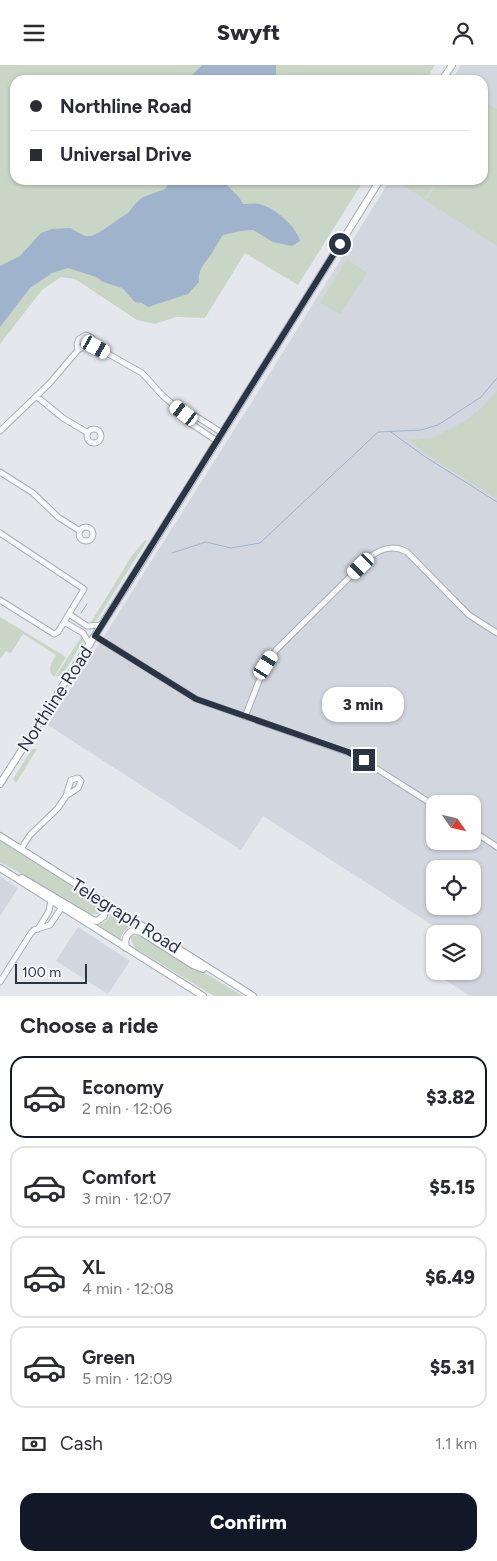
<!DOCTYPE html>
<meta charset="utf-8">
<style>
:root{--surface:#fff;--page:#f2f2f3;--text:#2b2b33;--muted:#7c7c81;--line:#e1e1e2;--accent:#111827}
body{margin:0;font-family:Figtree,sans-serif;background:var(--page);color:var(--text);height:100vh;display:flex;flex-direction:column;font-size:19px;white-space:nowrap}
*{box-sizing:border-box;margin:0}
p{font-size:16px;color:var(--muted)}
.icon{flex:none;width:28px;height:28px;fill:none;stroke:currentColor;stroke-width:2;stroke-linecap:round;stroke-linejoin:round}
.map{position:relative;height:931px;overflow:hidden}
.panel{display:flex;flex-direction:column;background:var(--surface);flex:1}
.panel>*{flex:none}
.hud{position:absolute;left:10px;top:10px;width:478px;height:110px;border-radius:15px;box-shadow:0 1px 4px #0004;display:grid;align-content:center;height:110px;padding:0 20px;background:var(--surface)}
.needle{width:32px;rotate:124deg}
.controls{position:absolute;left:426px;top:730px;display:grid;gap:10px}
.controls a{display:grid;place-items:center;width:55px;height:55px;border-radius:10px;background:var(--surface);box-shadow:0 1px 4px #0004;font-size:25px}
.scale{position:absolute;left:15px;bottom:12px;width:72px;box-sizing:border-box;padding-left:5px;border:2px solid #2b3445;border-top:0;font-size:14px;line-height:18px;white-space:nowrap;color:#2b3445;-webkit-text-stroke:4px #f4f6f9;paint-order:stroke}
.end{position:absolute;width:22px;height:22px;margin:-11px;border:6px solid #2b3445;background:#fff;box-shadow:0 0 0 2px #fff}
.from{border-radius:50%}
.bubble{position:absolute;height:35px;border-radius:15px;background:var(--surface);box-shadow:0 1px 4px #0004;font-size:16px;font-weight:800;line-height:35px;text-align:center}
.car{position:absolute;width:15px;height:30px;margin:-15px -8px;border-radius:6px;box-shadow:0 0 4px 1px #0007;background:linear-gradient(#fff 24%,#345 0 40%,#fff 0 76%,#345 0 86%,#fff 0)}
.hud b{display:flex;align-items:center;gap:18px;height:48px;font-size:19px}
.hud b+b{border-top:1px solid var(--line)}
.hud i{width:12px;height:12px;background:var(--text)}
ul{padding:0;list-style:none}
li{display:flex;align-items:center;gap:15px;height:82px;margin:0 10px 8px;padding:0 10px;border:2px solid var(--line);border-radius:15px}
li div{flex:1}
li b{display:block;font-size:19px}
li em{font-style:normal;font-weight:800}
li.current{border-color:var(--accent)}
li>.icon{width:45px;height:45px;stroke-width:1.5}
h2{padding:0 20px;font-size:22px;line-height:60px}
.pay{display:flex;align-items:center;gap:12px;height:55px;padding:0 20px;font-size:19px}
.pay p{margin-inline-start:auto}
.cta{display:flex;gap:10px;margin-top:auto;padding:10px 20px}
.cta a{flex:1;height:58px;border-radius:15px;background:var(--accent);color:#fff;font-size:20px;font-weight:800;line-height:58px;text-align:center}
header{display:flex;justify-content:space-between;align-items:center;height:65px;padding:0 20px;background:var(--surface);font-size:22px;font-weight:800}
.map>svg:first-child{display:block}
</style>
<header><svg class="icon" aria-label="menu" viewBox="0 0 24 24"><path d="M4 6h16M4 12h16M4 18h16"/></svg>Swyft<svg class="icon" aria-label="person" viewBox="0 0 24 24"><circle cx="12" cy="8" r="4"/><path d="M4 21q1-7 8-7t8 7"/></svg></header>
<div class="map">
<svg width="497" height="931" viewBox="0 0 497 931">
<rect width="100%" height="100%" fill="#e4e7ec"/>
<path fill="#d2d6de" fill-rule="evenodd" d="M461,0H497V931H470L434,908L436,906H472V869H446L263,751L241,785L48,660L277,297L390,115H482V15H452ZM435,739H472V776H435ZM435,804H472V841H435Z
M0,811L18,823L0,851Z
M78,862L130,896L108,929L56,896Z"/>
<path fill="#c9d6c5" d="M0,0H435L426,15H15V115H364L298,220L245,188L205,253L176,252L155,259L137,255L75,214L61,212L42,225L0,279Z
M489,39L497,44V181L423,134L428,132L438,115H482L483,47Z
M397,115H437L427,131L423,133L396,116Z
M347,194L367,208L340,249L320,238Z
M497,326V434L421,386L410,375L432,373L465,356L481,343Z
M145,475L147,476L96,556L90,559L131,492Z
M0,552L66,592L54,612C46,604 52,598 56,590L23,569L11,588L6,586L0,594Z
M82,571L83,576L63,609L55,612Z
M32,684H37L16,718L13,714Z
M0,775L97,837L101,844V847L98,849L85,848L37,818L0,797Z
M112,847L133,860L124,866L120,874L99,860C106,857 109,854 112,847Z
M137,870L143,871L243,931H214L135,883L131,874V872Z"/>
<path fill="#9fb4cc" d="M202,0H276V15H187Z
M171,115H224C229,125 238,128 243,139C248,139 254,138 259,139C274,142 297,162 300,176L292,181L273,177L253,165L241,166L223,170C219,175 216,182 212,188C206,197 197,205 199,217L188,229L148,242L142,238L135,237L122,223L103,217L96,212L68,203L52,208L30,223L0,262V201L20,191L41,168L52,164L70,163L85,171H91L100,167L128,148L135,139L143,132L165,124Z"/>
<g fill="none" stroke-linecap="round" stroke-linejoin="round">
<path stroke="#9fb4cc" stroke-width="1" d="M391,367L424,391L497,437
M172,488L206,477L231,483L260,478L378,367L421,365L438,360L481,332L497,313
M81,548L87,539"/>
<g stroke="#a9aeb7" stroke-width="7">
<path id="minor" d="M78,285L77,279L79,274L86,270L92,273L96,282
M36,331L63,353L88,368
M87 371a7 7 0 1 1 14 0a7 7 0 1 1-14 0Z
M0,366L49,319L78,285L86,280L96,282L142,308L163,331L184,349
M217,376L190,358L184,349L194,350L222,368
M0,407L33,428L58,452L80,466
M79 469a7 7 0 1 1 14 0a7 7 0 1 1-14 0Z
M0,468L84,524L58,567L54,569L0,535
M69,549L87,561L102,560
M64,557L83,568L90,580
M95,571L196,634L355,690L435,741
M245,652L262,608L276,585L371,491C383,483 394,480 407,487L469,550L497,568
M472,765L497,782
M21,784L30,770L58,743L66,731L78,723L81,716L78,713L71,715L66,731
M38,864L49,846L51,835
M0,917L31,868L34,865L50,860L62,842"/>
</g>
<g stroke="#a3abb8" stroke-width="8">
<path id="major" d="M442,15L452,0
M0,719L131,514L380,115
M0,771L253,931
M0,803L203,931
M22,813L93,855L97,856L104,851L105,845L104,837
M126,883C124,874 126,869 134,865L141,867L193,900L203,904"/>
</g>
<use href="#minor" stroke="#f7f8fa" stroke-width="5"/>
<use href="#major" stroke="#fff" stroke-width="6"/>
</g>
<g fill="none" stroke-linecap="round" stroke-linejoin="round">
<path stroke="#2b3445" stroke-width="6" d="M340,179L95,571L196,634L348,687L364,695"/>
</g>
<g text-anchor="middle" stroke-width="4" stroke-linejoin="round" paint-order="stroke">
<g font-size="18" fill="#2b3445" stroke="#f4f6f9">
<text transform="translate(55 634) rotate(-57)" y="6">Northline Road</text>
<text transform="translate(126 851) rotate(32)" y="6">Telegraph Road</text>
</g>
</g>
</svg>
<div class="controls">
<a><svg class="needle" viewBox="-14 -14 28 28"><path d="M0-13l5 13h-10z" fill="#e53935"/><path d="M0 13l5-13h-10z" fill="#7c7c81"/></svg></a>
<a><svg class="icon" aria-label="locate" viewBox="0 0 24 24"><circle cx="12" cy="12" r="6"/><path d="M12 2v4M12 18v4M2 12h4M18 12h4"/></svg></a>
<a><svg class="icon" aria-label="layers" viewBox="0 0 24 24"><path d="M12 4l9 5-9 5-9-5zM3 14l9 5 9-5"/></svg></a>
</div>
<div class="scale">100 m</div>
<i class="end from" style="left:340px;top:179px"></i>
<i class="end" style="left:364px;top:695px"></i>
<div class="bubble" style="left:322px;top:622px;width:82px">3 min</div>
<i class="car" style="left:96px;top:282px;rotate:119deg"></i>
<i class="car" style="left:184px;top:348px;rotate:307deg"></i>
<i class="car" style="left:361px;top:501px;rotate:226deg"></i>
<i class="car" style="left:266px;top:600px;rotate:32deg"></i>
<div class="hud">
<b><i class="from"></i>Northline Road</b>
<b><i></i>Universal Drive</b>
</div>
</div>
<section class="panel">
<h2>Choose a ride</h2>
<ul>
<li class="current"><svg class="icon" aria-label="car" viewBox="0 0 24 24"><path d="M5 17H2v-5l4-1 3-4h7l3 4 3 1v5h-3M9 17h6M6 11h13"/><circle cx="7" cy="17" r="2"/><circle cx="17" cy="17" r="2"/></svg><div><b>Economy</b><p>2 min · 12:06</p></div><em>$3.82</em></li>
<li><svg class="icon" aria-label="car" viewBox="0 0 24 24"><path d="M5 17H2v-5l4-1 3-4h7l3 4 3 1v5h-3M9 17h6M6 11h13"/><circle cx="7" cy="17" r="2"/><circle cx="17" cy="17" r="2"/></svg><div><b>Comfort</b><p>3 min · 12:07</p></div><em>$5.15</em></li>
<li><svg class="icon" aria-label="car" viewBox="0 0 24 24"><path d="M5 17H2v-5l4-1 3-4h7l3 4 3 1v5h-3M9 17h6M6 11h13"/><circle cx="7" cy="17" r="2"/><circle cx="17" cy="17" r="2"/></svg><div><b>XL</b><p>4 min · 12:08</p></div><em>$6.49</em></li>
<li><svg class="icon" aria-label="car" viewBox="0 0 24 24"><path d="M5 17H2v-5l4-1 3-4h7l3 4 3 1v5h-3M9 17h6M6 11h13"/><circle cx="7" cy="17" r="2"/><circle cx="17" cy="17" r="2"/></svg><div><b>Green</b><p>5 min · 12:09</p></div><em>$5.31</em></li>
</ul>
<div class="pay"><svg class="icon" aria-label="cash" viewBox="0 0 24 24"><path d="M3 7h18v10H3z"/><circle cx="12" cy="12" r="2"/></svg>Cash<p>1.1 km</p></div>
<div class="cta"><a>Confirm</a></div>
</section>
